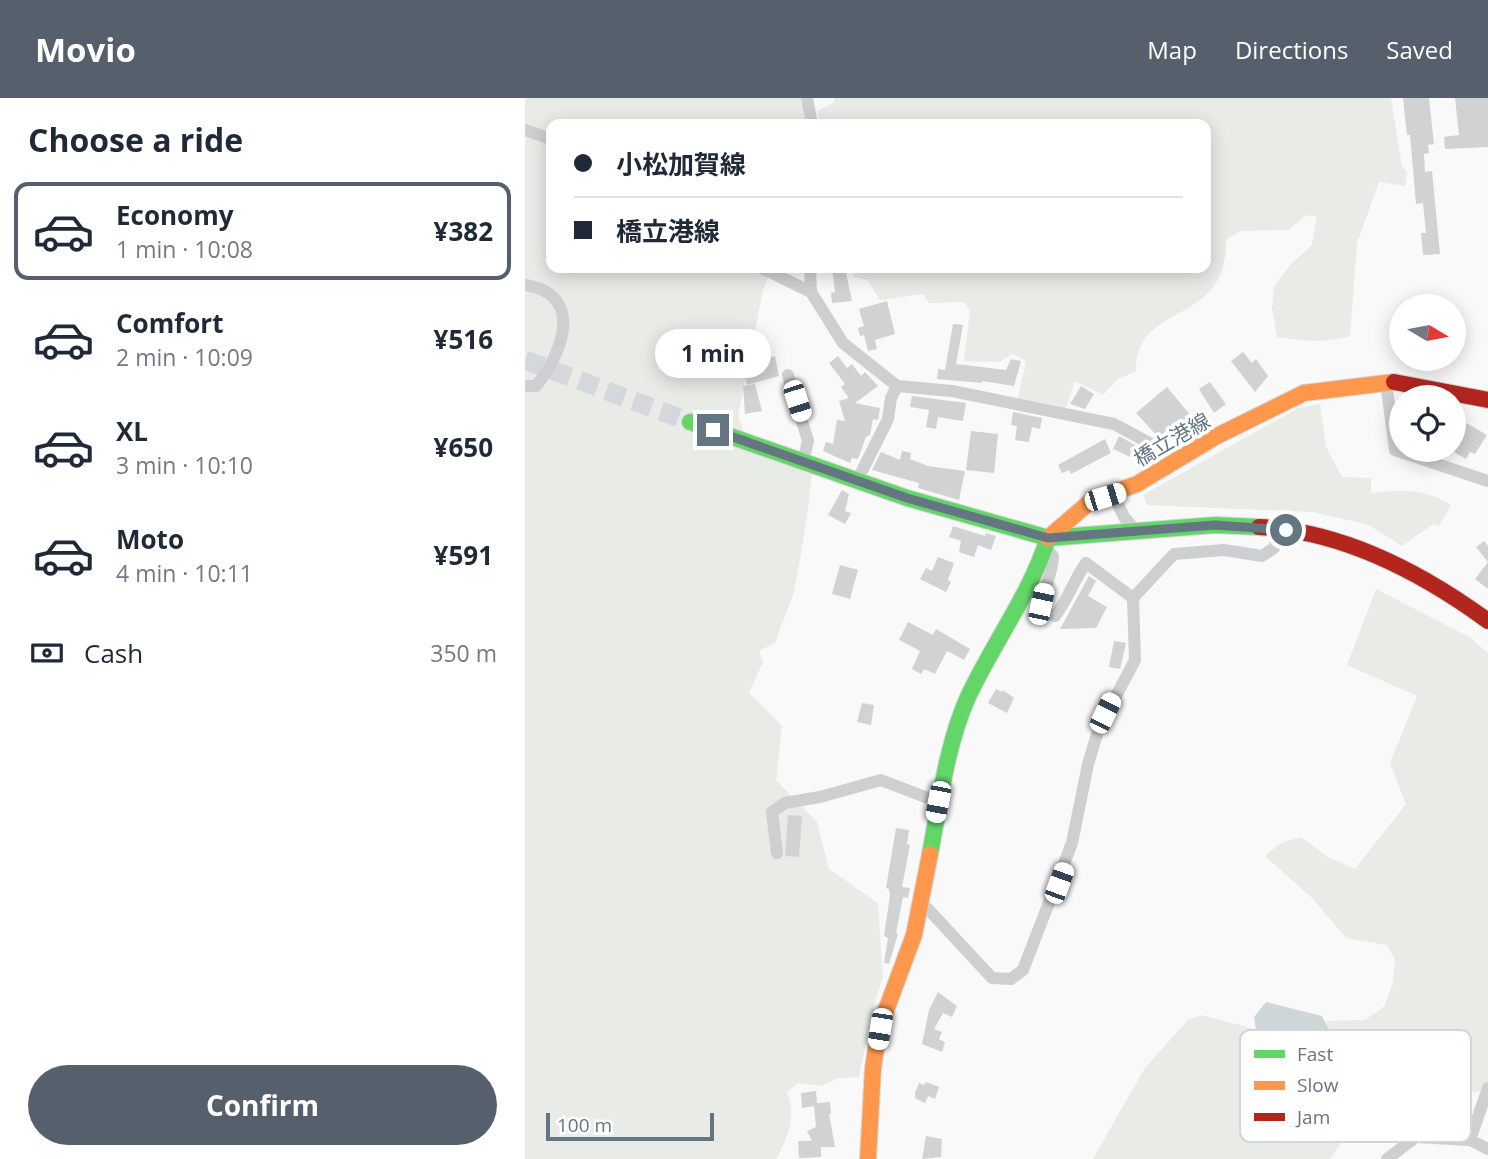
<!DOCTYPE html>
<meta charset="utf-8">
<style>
:root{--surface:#fff;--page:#f6f6f7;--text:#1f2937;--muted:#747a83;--line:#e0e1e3;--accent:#56606c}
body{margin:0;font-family:"Open Sans","Noto Sans JP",sans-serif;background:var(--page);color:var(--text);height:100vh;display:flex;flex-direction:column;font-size:26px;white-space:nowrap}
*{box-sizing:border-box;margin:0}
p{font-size:23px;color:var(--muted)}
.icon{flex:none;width:38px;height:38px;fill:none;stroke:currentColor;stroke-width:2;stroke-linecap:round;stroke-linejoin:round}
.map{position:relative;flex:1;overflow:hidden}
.details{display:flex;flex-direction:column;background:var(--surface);width:525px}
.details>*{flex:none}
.banner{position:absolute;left:21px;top:21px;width:665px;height:154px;border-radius:14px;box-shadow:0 4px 18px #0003;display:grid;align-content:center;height:154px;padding:0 28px;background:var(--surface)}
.needle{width:46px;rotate:100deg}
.buttons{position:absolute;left:864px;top:196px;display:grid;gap:14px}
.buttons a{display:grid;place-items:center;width:77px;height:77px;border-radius:50%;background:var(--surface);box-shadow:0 4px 18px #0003;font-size:35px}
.scale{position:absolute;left:21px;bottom:18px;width:168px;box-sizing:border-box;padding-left:7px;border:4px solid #657683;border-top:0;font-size:19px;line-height:24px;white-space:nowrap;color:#657683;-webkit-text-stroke:5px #fff;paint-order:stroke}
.end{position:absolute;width:32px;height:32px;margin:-16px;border:9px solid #657683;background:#fff;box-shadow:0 0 0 4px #fff}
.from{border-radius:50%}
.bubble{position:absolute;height:49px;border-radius:24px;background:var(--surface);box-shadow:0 4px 18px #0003;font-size:23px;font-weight:700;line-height:49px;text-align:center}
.car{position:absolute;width:21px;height:42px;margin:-21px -10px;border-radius:9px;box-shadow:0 0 5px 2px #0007;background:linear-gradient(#fff 24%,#345 0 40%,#fff 0 76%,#345 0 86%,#fff 0)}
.banner b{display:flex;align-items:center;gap:24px;height:66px;font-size:26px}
.banner b+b{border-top:2px solid var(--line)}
.banner i{width:18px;height:18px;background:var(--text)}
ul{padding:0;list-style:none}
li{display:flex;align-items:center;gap:21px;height:98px;margin:0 14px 10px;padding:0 14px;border:4px solid transparent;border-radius:14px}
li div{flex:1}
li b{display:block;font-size:26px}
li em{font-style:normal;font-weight:700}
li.on{border-color:var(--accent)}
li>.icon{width:63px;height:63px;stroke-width:1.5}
h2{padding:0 28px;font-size:32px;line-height:84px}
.pay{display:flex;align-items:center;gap:18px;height:77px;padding:0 28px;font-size:26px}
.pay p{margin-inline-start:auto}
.button{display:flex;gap:14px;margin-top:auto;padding:14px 28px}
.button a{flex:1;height:80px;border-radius:42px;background:var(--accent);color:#fff;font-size:28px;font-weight:700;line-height:80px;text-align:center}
header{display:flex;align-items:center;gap:42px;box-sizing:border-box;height:98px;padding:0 35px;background:var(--accent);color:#fff}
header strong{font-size:33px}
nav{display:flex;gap:38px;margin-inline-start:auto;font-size:24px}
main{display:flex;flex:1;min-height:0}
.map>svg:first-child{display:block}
</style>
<header>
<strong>Movio</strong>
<nav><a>Map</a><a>Directions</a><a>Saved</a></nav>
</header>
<main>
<section class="details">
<h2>Choose a ride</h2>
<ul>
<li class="on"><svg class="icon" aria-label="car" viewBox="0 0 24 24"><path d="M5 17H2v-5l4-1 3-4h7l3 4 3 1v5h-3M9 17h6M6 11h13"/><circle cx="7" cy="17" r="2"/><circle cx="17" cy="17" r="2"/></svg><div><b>Economy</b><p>1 min · 10:08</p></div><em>¥382</em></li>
<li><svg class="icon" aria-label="car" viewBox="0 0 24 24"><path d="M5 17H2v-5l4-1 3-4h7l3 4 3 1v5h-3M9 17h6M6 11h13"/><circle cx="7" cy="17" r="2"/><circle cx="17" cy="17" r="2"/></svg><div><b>Comfort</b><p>2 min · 10:09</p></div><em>¥516</em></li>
<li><svg class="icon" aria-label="car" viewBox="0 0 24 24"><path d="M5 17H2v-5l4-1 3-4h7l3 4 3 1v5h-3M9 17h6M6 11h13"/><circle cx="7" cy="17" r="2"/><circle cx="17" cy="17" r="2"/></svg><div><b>XL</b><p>3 min · 10:10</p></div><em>¥650</em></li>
<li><svg class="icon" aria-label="car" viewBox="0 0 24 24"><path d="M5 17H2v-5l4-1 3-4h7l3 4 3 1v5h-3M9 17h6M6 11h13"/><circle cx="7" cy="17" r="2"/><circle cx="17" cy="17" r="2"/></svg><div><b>Moto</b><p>4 min · 10:11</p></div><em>¥591</em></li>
</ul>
<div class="pay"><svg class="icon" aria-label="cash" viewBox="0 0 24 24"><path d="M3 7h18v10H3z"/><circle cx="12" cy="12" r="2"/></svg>Cash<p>350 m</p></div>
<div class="button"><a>Confirm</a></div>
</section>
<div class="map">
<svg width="963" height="1061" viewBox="0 0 963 1061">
<rect width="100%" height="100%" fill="#f9f9f9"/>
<path fill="#e8ebe6" d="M0,0H279L281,26H26V170H247L238,192L213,319L227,353L287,375C283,415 277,454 269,493C265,510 255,525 251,544L234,553L238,564L224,595L257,628L251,682L292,724L304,771L353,805L358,880L349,905L334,979L313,980L297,988L273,985L262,994C272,1017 263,1040 251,1061H0Z
M310,0H866L877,68L882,74L880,88L854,84L832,145L825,238C800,245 777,243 752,239L747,210L749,189L764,168L787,147L792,119L782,117L763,132L715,133L701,142C703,230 610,202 611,273L593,281L578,297L550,283L540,313L493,301L501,263L488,256L474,264L439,263L445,213L439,204L404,205L398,196L355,202L342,182L329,179L326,170H681V26H295L292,13L308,5Z
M795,306L801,349L817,379L846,380V395C876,392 899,390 926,407L914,428L908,426L877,448L844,427L788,414L622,407L618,397L773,310Z
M851,491L946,540L963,555V994C925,994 859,984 827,1005L828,1027L805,1061H568L620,970L663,922L676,917L746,935L803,923L840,922L859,909L868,885L870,861L862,847L821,840L787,800L740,758L756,745L776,739L803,759L830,771L881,706L865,665L892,598L822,567Z"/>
<path fill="#ced6d9" d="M741,904L797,918L813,951L808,961L795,963L754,938L731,932L729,919Z"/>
<path fill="#d0d2d3" d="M878,0H904L909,46L903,47L904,55L899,56L900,74L907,73L915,156L898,157L896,135H901L898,105L891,106L885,37H882Z
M930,0H963V49L920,51L919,39L934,37Z
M307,170H320L327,203L307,205L306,195L310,194Z
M362,203L370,236L350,242L352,251L343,253L339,237L335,238L333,230L339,228L334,211Z
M428,226L438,227L431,266L481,272L486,261L496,263L489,288L457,283V285L412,281L413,271L420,272Z
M718,254L727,265L731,261L743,278L730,294L706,263Z
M250,258L254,278L222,287L217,268Z
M313,258L322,270L327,266L336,278L340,274L353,288L330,305L355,310L353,322L348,321L345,337L341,339L333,361L327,360L325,365L298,353L301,344L308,346L312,322L320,323L314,303L324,300L316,289L320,286L304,265Z
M685,284L701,306L689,315L674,291Z
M230,286L237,313L220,316L218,288Z
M556,288L569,296L560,311L545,306Z
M642,289L666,318L657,326L661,330L648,341L643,334L635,341L611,315Z
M387,298L441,305L438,323L413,319L411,331L401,329L404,312L385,309Z
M488,314L517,320L515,331L507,329L504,344L490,342L492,328L486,327Z
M936,322L962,337L950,356L945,354L941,361L929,354V333Z
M446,333L473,336L469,375L441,372Z
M594,338L619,352L614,363L588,351Z
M580,341L586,355L546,376L544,372L537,375L533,367Z
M377,353L386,355L385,361L403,368L440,373L434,402L393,390L394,385L347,372L356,354L375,362Z
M317,392L324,396L320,413L326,415L320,426L303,417Z
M428,428L460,438L461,435L471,438L466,452L453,447L449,459L434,454L436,443L424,439Z
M959,443L963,448V491L950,481L963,464L951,449Z
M413,459L429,465L423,482L426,484L421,494L395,481L401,470L407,473Z
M315,467L333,472L325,501L307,496Z
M564,478L571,483L563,498L582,509L571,530L535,531Z
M383,524L408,537L411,531L445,551L439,562L422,553L410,576L399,571L396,576L387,571L395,553L374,542Z
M589,543L601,545L595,571L584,569Z
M471,591L477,594L478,592L489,600L482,615L463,605Z
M337,605L349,607L346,627L332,624Z
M263,717L277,718L274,759L260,758Z
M371,730L384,732L382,746L385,747L377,789L385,790L383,800L378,799L371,835L373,836L364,866L359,865L363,840L359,838L365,797L364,791L361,790Z
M413,894L432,908L427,919L418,915L409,931L417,934L414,941L420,944L417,954L397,946L404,912Z
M401,984L414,989L410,1001L403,998L400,1005L390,1000V995L394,985L399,987Z
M291,993L292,1005L305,1004L306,1016H304L310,1049H296V1059L274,1060L273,1043H287L282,1033L291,1029L289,1008L277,1010L276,995Z
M401,1038L417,1041L416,1059L397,1061Z"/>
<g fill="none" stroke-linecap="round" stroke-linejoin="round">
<path stroke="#d4d8dc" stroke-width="19" stroke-dasharray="19 10" stroke-linecap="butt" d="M0,262L165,324"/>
<g stroke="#d5d6d7" stroke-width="18">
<path id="fast" d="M165,324L382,400L523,440L690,427L734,429
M405,756C415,704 421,648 443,599C468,545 505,497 523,440"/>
</g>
<g stroke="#d5d6d7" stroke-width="18">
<path id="slow" d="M523,440L566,403L612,386L692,338L779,295L869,284
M343,1061L348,970L354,931L389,837L405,756"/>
</g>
<g stroke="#d5d6d7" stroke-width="18">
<path id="jam" d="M869,284L963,302
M734,429C818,433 896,474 963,523"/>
</g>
<path stroke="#cecfd0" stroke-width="12" d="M282,0L287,26
M0,32L26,41
M237,170L286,194
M285,170L286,194L318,245L372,288L427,293L589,326L654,361
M0,187C60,196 38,255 11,288H0
M263,277L283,343L278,364
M861,284L870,352L963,383
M332,383L363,321L366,300L372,288
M595,394L591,402L599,419L611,433
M520,450L528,458C528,474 519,490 516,507L521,515L530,518C542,503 549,482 561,465L608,500
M252,755L247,714L260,705L295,699L356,682L413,704
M396,808L403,811L467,880L486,881L498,872L547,745L563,666L574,630L610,562L608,500L649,456L699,452L737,458L749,450L756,430
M945,1042L963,990
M862,1061L891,1039L945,1042L963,1051"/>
<use href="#fast" stroke="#63d668" stroke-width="16"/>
<use href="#slow" stroke="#ff974d" stroke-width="16"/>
<use href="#jam" stroke="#b3261e" stroke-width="16"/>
</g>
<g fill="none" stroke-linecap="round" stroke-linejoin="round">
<path stroke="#657683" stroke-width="9" d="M188,332L382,400L523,440L690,427L761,432"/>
</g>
<g text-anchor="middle" stroke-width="7" stroke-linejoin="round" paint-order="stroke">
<g font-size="21" fill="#657683" stroke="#fff">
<text transform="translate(647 342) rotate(-30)" y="7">橋立港線</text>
</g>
</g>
<rect x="715" y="932" width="231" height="112" rx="10" fill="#fff" stroke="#d1d6da" stroke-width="2"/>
<rect x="729" y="952" width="31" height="8" fill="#63d668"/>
<rect x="729" y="983" width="31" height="9" fill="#ff974d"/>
<rect x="729" y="1015" width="31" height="8" fill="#b3261e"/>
<g font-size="19" fill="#657683">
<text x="772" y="963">Fast</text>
<text x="772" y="994">Slow</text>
<text x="772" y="1026">Jam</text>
</g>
</svg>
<div class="buttons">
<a><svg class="needle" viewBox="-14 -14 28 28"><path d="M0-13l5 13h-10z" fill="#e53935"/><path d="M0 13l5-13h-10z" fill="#747a83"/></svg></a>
<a><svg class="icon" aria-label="locate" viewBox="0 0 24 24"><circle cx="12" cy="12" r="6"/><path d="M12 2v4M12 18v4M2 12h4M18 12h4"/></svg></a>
</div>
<div class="scale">100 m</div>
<i class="end from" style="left:761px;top:432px"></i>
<i class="end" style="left:188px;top:332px"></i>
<div class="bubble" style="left:130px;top:231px;width:116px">1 min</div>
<i class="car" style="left:272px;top:303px;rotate:162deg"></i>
<i class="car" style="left:580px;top:399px;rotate:73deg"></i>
<i class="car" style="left:516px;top:506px;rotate:12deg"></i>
<i class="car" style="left:580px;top:615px;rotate:26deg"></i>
<i class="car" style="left:413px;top:704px;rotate:191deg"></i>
<i class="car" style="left:534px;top:785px;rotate:20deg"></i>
<i class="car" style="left:355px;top:931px;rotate:189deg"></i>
<div class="banner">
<b><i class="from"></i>小松加賀線</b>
<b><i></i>橋立港線</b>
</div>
</div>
</main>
